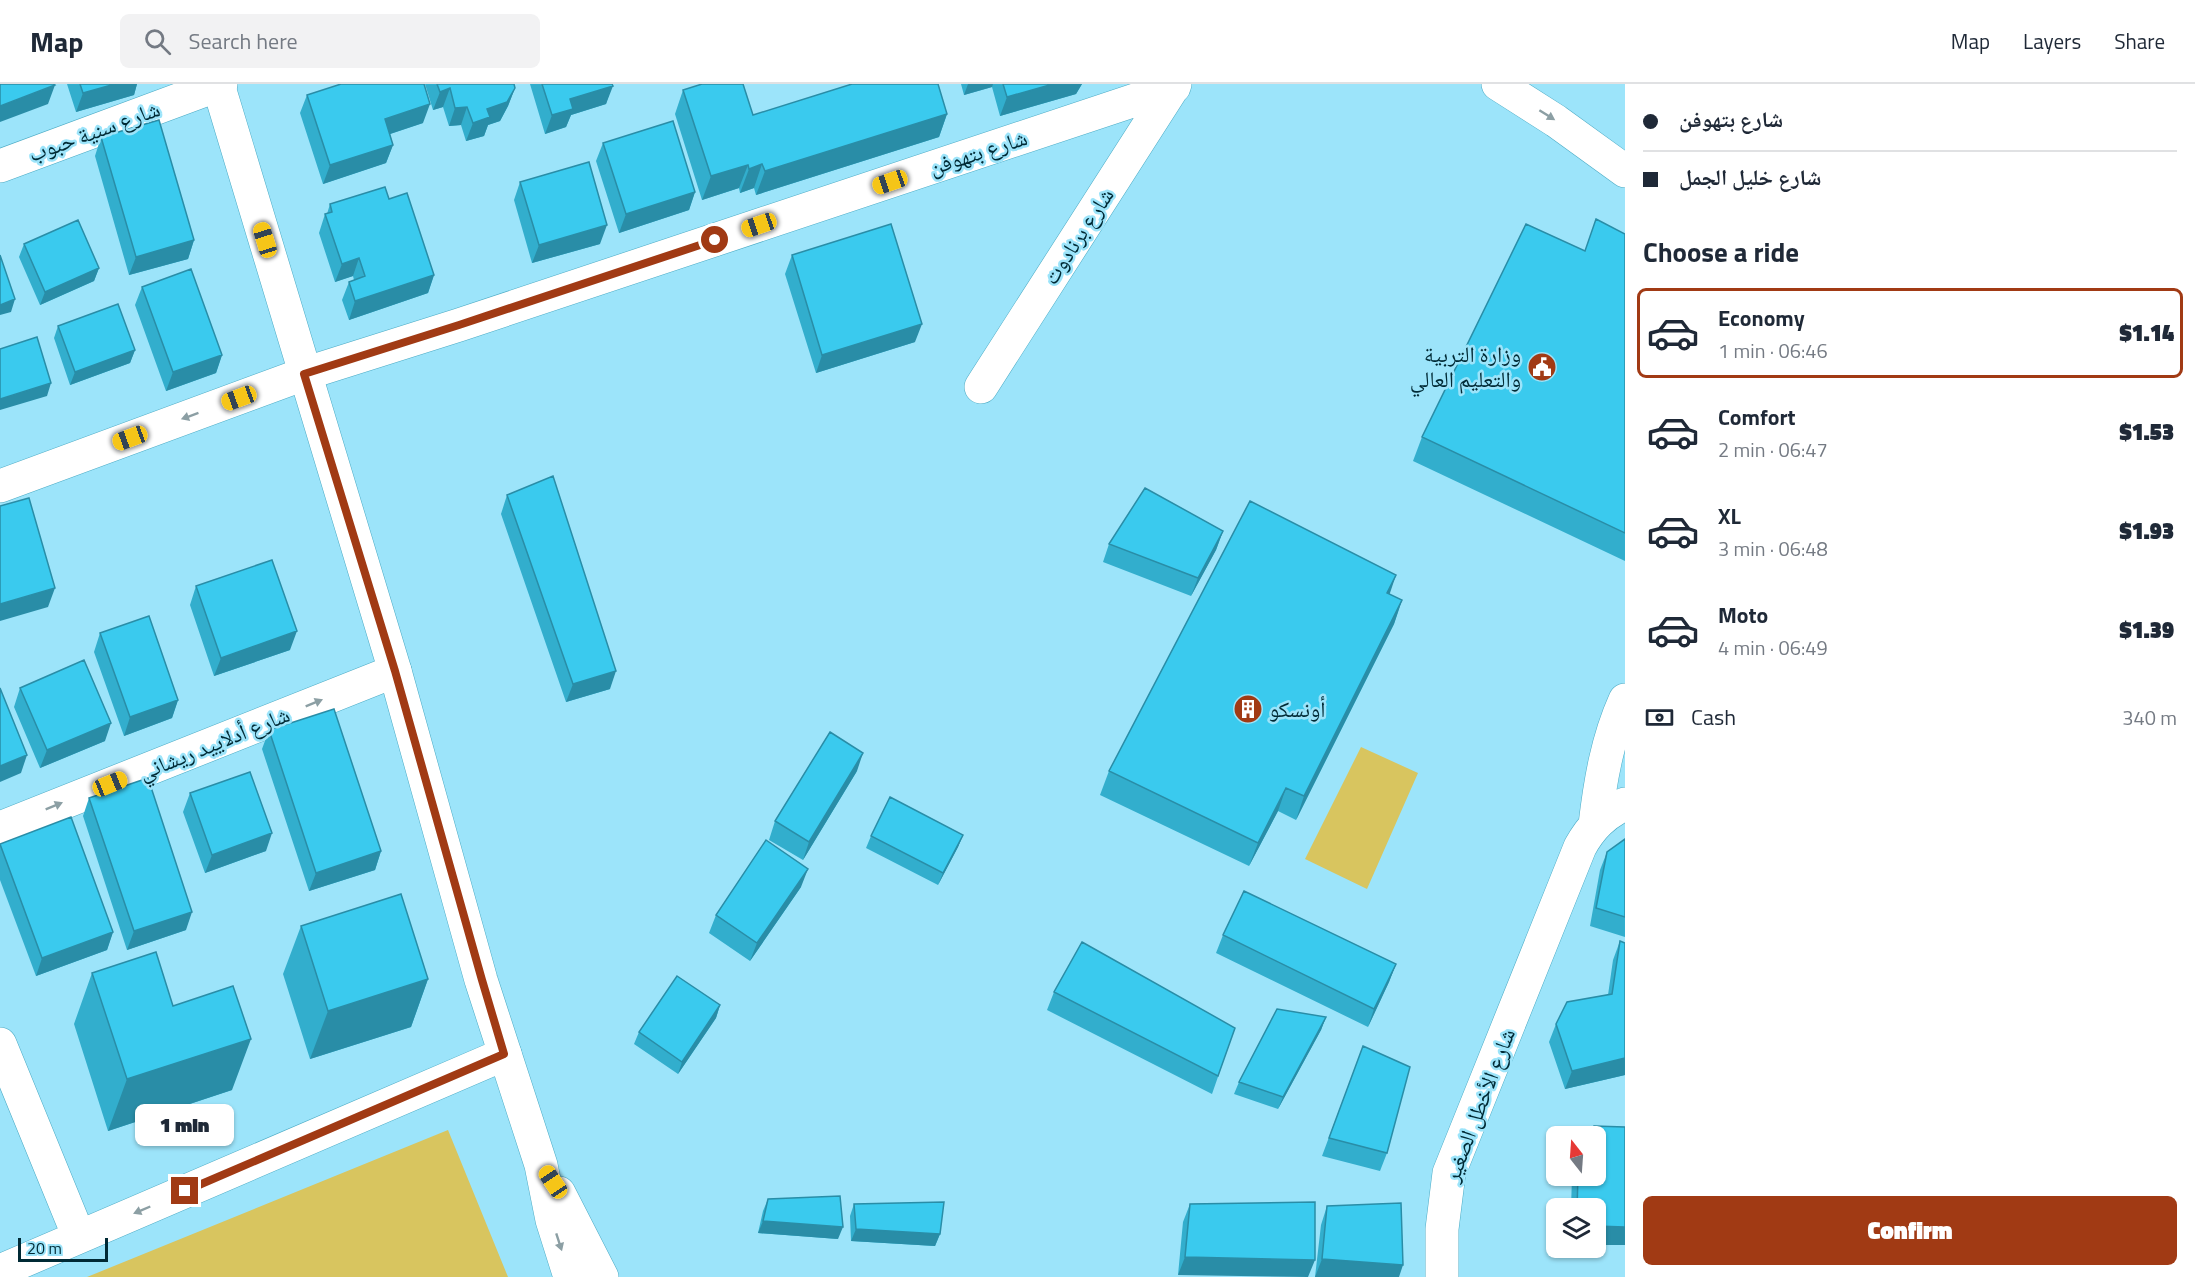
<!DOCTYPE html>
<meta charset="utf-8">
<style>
:root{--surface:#fff;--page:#f2f2f3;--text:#1f2937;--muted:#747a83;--line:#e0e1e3;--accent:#a13a14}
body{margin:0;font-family:"Titillium Web","Noto Naskh Arabic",sans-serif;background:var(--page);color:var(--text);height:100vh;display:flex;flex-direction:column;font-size:22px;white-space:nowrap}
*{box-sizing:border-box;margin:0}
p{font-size:20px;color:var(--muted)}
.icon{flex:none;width:33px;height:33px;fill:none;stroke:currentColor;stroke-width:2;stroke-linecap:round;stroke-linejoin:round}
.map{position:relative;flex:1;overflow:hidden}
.sheet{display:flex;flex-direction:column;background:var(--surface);width:570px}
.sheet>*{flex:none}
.banner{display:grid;align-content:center;height:132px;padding:0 18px;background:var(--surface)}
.needle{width:39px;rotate:343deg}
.tools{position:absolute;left:1546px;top:1042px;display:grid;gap:12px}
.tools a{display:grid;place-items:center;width:60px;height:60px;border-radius:9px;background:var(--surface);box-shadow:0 2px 4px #0004;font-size:30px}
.scale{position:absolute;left:18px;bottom:15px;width:90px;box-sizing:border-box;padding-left:6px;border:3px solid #002a35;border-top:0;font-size:16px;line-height:21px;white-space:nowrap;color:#002a35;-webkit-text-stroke:4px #9ce4fa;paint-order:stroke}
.end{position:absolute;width:27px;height:27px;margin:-14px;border:8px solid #a13a14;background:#fff;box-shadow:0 0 0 3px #fff}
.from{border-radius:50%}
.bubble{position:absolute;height:42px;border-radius:9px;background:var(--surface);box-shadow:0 2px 4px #0004;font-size:20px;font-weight:800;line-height:42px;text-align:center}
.car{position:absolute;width:18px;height:36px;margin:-18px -9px;border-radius:8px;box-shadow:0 0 4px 2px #0007;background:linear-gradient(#f5c518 24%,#345 0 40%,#f5c518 0 76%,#345 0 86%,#f5c518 0)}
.banner b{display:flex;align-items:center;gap:21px;height:57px;font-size:22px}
.banner b+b{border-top:2px solid var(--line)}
.banner i{width:15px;height:15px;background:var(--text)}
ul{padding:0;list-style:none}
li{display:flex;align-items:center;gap:18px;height:90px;margin:0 12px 9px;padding:0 6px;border:3px solid transparent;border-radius:9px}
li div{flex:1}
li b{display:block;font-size:22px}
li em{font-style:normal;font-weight:800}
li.selected{border-color:var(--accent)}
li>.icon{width:54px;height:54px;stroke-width:1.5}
h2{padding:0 18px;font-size:27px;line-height:72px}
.pay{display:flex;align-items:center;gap:15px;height:66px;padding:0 18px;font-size:22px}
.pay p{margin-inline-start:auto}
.cta{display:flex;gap:12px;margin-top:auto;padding:12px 18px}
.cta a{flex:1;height:69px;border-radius:9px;background:var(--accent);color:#fff;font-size:24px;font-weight:800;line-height:69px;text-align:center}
header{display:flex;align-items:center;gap:36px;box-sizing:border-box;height:84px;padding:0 30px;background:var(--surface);border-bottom:2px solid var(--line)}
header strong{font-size:28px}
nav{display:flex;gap:33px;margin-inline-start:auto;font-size:21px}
.search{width:420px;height:54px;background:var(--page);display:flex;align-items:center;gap:15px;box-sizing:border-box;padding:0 21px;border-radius:9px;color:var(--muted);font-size:22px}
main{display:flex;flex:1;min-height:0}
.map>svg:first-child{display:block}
</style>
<header>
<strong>Map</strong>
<div class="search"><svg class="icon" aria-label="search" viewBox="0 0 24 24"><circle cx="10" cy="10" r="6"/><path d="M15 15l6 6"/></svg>Search here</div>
<nav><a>Map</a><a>Layers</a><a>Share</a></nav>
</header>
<main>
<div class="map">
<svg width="1625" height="1193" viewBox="0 0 1625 1193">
<rect width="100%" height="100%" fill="#9ce4fa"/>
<path fill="#d8c55f" d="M1361,663L1418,689L1367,805L1305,775Z
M448,1046L508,1193H87Z"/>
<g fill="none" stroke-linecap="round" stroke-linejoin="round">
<g stroke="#4aaac4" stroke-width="34">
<path id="street" d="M0,82L221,0
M981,303L1175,0
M0,402L304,290L459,241L1174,3
M1595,741C1600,698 1607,656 1625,616
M0,744L395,587
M0,960L79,1153
M0,1187L505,970
M1442,1193V1145L1449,1089L1580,763C1591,743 1604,730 1625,720"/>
</g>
<g stroke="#4aaac4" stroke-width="34">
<path id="secondary" d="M218,0L395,587L481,896L541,1081L552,1136L570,1193
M1498,0L1556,37L1625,87
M559,1109L602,1193"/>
</g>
<use href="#street" stroke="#fff" stroke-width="33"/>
<use href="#secondary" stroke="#fff" stroke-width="33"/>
</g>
<path fill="#32aecd" d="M67,0H137L134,11L76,28Z
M425,0H514L515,4L508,22L500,37L488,41L484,52L466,57L461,41L449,42L443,23L433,26Z
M530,0H612L606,20L571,31L566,43L545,50Z
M961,0H1082L1076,10L1000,32L992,3L964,11Z
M683,6L753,31L947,30L939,53L756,111L754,104L740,109L739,104L702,116L675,30Z
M307,11L423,39L390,50L393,61L386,79L323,100L300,29Z
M101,53L194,156L188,175L129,191L95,72Z
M603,59L695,108L689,126L619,149L596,77Z
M520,98L600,160L532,179L514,116Z
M389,115L434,191L428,209L349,236L342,216L349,198L354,196L353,192L335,198L319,149L325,130H327L330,120Z
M1625,150V477L1413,377L1422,353L1585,167Z
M24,160L99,184L94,197L40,221L19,173Z
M792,171L915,258L816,289L785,190Z
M142,203L222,271L216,289L166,307L135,221Z
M58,242L135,266L130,279L70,301L54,254Z
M507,411L610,605L566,618L501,430Z
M1223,447L1216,466L1191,512L1103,478L1109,460Z
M196,502L290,566L214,592L190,521Z
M1389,510L1402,516L1394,540L1296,736L1278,727L1249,782L1100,711L1109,687Z
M100,549L178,616L172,634L124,652L94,568Z
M20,604L105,657L40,684L14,623Z
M269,646L381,767L375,786L309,807L262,665Z
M857,687L803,776L769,756L775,737Z
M190,709L266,767L205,789L183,728Z
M89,714L186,846L127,866L83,732Z
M963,751L958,763L938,801L866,764L871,752Z
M1625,755V853L1590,842L1600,786L1607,768Z
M0,760L113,848L107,866L36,892L0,796Z
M801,803L750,877L709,849L716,831Z
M301,842L428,895L411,943L310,975L283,890Z
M1223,851L1396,880L1389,898L1368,943L1216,869Z
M1620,857L1625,991L1565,1005L1549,958L1556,940L1608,911L1613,876Z
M92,889L173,922L232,1006L108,1047L74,940Z
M1054,908L1235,944L1212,1010L1047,926Z
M720,921L716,934L678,990L634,960L639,948Z
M1326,933L1321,946L1278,1025L1234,1010L1239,998Z
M1363,962L1387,1069L1380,1087L1322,1072Z
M1594,1042L1625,1043V1161H1596V1125H1571L1572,1092H1596V1053H1590Z
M768,1115L838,1155L758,1149L763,1127Z
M1315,1118L1178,1191L1183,1138L1190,1120Z
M854,1120L940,1150L935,1162L851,1157L850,1132Z
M1327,1122L1399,1193H1315L1321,1141Z"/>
<path fill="#298da7" d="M115,0H137L134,11L76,28L83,9Z
M968,0H993L992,3L964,11Z
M1053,0H1082L1076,10L1000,32L1007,13Z
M55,1L48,20L0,38V22Z
M613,2L606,20L571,31L566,43L545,50L552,31L570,15Z
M450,4L443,23L433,26L440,8Z
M515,4L508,22L500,37L488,41L484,52L466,57L473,39L487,25Z
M430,20L423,39L378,54L385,35Z
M467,23L461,41L449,42L455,24Z
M947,30L939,53L756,111L765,87Z
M393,61L386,79L323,100L330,81Z
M762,80L754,104L740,109L749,85Z
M748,81L739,104L702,116L711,92Z
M695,108L689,126L619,149L626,130Z
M607,141L600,160L532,179L539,161Z
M194,156L188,175L129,191L136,173Z
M359,174L353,192L335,198L342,180Z
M99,184L94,197L40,221L45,208Z
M434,191L428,209L349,236L355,217Z
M15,215L11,228L0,231V221Z
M922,240L915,258L816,289L822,271Z
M135,266L130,279L70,301L75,288Z
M222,271L216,289L166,307L173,288Z
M51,299L47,312L0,326V315Z
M1223,447L1216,466L1191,512L1198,494Z
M1396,491L1388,515L1387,509Z
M55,504L48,523L0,537V520Z
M1402,516L1394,540L1296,736L1304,712Z
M297,547L290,566L214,592L221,574Z
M616,587L610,605L566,618L573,600Z
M178,616L172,634L124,652L130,633Z
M111,639L105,657L40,684L47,666Z
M863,669L857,687L803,776L809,758Z
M27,671L21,689L0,698V682Z
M1286,704L1278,727L1249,782L1258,759Z
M272,749L266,767L205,789L212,771Z
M963,751L958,763L938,801L943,789Z
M381,767L375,786L309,807L316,789Z
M808,785L801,803L750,877L757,859Z
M192,828L186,846L127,866L134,847Z
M113,848L107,866L36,892L42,874Z
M1396,880L1389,898L1368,943L1374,925Z
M428,895L411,943L310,975L328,927Z
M720,921L716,934L678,990L682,978Z
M1326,933L1321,946L1278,1025L1283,1013Z
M251,955L232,1006L108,1047L127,995Z
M1625,974V991L1565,1005L1572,987Z
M763,1137L843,1143L838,1155L758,1149Z
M1596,1142L1625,1143V1161H1596Z
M856,1145L940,1150L935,1162L851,1157Z
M1185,1173L1315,1176L1308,1193L1178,1191Z
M1322,1175L1403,1181L1399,1193H1315Z"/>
<path fill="#3acaee" stroke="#298da7" stroke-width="1.5" d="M0,0H54L55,1L0,22Z
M80,0H115L83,9Z
M341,0H424L430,20L385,35L393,61L330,81L307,11Z
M437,0H514L515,4L507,18L487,25L490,33L473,39L467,23L455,24L450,4L440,8Z
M542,0H612L613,2L570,15L573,25L552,31Z
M702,0H743L753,31L852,0H938L947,30L765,87L762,80L749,85L748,81L711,92L683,6Z
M1003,0H1053L1007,13Z
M159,36L194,156L136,173L101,53Z
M673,37L695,108L626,130L603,59Z
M589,78L607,141L539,161L520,98Z
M385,103L389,115L407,109L434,191L355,217L349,198L365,192L359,174L342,180L325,130L332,128L330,120Z
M1596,135L1625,150V449L1422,353L1526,140L1585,167Z
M78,136L99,184L45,208L24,160Z
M891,140L922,240L822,271L792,171Z
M0,171L15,215L0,221Z
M191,185L222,271L173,288L142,203Z
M118,220L135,266L75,288L58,242Z
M37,253L51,299L0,315V265Z
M553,392L616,587L573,600L507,411Z
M1145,404L1223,447L1198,494L1109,460Z
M29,414L55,504L0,520V422Z
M1250,417L1396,491L1387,509L1402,516L1304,712L1286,704L1258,759L1109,687Z
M272,476L297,547L221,574L196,502Z
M149,532L178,616L130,633L100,549Z
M84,576L111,639L47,666L20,604Z
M0,604L27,671L0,682Z
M334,625L381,767L316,789L269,646Z
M830,648L863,669L809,758L775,737Z
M250,688L272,749L212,771L190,709Z
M148,694L192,828L134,847L89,714Z
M890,713L963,751L943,789L871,752Z
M71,733L113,848L42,874L0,760Z
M1625,755V833L1596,824L1607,768Z
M766,756L808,785L757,859L716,831Z
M1244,807L1396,880L1374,925L1223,851Z
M401,810L428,895L328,927L301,842Z
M1620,857L1625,859V974L1572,987L1556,940L1567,918L1612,910Z
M1082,858L1235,944L1218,992L1054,908Z
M156,868L173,922L233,902L251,955L127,995L92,889Z
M677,892L720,921L682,978L639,948Z
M1277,925L1326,933L1283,1013L1239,998Z
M1363,962L1410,983L1387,1069L1329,1054Z
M1594,1042L1625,1043V1143L1596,1142V1125H1577L1578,1092H1596V1053H1593Z
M840,1112L843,1143L763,1137L768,1115Z
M944,1118L940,1150L856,1145L854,1120Z
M1315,1118V1176L1185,1173L1190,1120Z
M1401,1119L1403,1181L1322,1175L1327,1122Z"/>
<defs><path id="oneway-solid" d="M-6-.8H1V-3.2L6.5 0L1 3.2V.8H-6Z" transform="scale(1.5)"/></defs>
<g fill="#8c9fa4">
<use href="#oneway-solid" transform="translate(1547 31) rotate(32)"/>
<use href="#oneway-solid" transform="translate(190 332) rotate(160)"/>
<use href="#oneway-solid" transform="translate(314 619) rotate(-22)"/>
<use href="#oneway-solid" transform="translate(54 722) rotate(-22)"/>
<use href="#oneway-solid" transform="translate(142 1126) rotate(157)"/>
<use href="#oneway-solid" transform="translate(559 1158) rotate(72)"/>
</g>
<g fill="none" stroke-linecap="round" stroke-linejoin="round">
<path stroke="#a13a14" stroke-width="8" d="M185,1107L504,970L482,896L395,587L304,290L459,241L715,156"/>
</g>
<defs>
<g id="civic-disc" transform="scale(1.5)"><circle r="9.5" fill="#a13a14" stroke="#9ce4fa"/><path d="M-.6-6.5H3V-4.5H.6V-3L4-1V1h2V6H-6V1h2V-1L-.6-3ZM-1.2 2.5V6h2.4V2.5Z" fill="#fff"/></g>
<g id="building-disc" transform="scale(1.5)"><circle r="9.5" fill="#a13a14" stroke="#9ce4fa"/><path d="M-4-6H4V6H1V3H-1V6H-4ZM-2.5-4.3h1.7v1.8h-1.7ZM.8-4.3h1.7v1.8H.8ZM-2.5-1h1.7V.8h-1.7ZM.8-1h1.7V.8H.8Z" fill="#fff"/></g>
</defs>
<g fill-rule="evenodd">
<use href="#civic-disc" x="1542" y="283"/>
<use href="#building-disc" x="1248" y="625"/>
</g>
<g text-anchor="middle" stroke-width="5" stroke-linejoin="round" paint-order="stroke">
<g font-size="22" fill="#002a35" stroke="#9ce4fa">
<text transform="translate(94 47) rotate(-20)" y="8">شارع سنية حبوب</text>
<text transform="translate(978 68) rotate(-18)" y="8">شارع بتهوفن</text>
<text transform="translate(1078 152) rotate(-57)" y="8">شارع برنادوت</text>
<text transform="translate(214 659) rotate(-22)" y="8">شارع أدلاييد ريشاني</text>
<text transform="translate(1479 1021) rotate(-69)" y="8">شارع الأخطل الصغير</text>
</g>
<g font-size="22" fill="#002a35" stroke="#9ce4fa" text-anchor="end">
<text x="1521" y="278">وزارة التربية<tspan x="1521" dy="25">والتعليم العالي</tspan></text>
<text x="1269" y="633" text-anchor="start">أونسكو</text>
</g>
</g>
</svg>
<div class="tools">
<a><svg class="needle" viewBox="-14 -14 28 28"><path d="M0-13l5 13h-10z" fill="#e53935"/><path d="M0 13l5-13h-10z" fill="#747a83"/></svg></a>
<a><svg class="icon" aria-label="layers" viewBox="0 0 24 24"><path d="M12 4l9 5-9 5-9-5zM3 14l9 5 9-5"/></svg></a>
</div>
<div class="scale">20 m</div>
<i class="end from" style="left:715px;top:156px"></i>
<i class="end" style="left:185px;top:1107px"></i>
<div class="bubble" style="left:135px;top:1020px;width:99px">1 min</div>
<i class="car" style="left:890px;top:98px;rotate:251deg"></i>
<i class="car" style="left:759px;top:141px;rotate:251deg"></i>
<i class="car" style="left:265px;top:156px;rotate:343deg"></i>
<i class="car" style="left:239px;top:314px;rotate:250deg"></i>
<i class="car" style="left:130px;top:354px;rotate:250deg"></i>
<i class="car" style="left:110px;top:700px;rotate:68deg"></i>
<i class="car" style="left:553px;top:1098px;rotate:326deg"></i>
</div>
<section class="sheet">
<div class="banner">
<b><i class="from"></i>شارع بتهوفن</b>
<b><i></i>شارع خليل الجمل</b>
</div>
<h2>Choose a ride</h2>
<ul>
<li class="selected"><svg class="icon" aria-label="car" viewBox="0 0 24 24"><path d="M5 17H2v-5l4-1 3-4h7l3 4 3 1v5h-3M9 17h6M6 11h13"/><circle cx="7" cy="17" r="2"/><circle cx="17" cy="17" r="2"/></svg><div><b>Economy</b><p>1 min · 06:46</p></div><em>$1.14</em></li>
<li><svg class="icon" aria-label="car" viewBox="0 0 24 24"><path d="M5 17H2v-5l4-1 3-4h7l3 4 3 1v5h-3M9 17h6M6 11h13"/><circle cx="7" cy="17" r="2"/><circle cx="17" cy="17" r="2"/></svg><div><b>Comfort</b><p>2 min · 06:47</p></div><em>$1.53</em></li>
<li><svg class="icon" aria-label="car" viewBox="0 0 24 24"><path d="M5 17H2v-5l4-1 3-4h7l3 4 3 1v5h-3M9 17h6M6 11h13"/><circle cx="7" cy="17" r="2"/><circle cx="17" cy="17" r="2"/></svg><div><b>XL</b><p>3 min · 06:48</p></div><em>$1.93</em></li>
<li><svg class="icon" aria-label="car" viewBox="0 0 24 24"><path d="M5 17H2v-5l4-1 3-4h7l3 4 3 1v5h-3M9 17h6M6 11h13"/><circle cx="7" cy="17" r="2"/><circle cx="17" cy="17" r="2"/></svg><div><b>Moto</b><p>4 min · 06:49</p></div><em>$1.39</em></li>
</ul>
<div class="pay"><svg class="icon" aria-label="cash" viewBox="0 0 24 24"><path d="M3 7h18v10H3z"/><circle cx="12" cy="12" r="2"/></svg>Cash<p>340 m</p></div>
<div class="cta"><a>Confirm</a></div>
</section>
</main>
